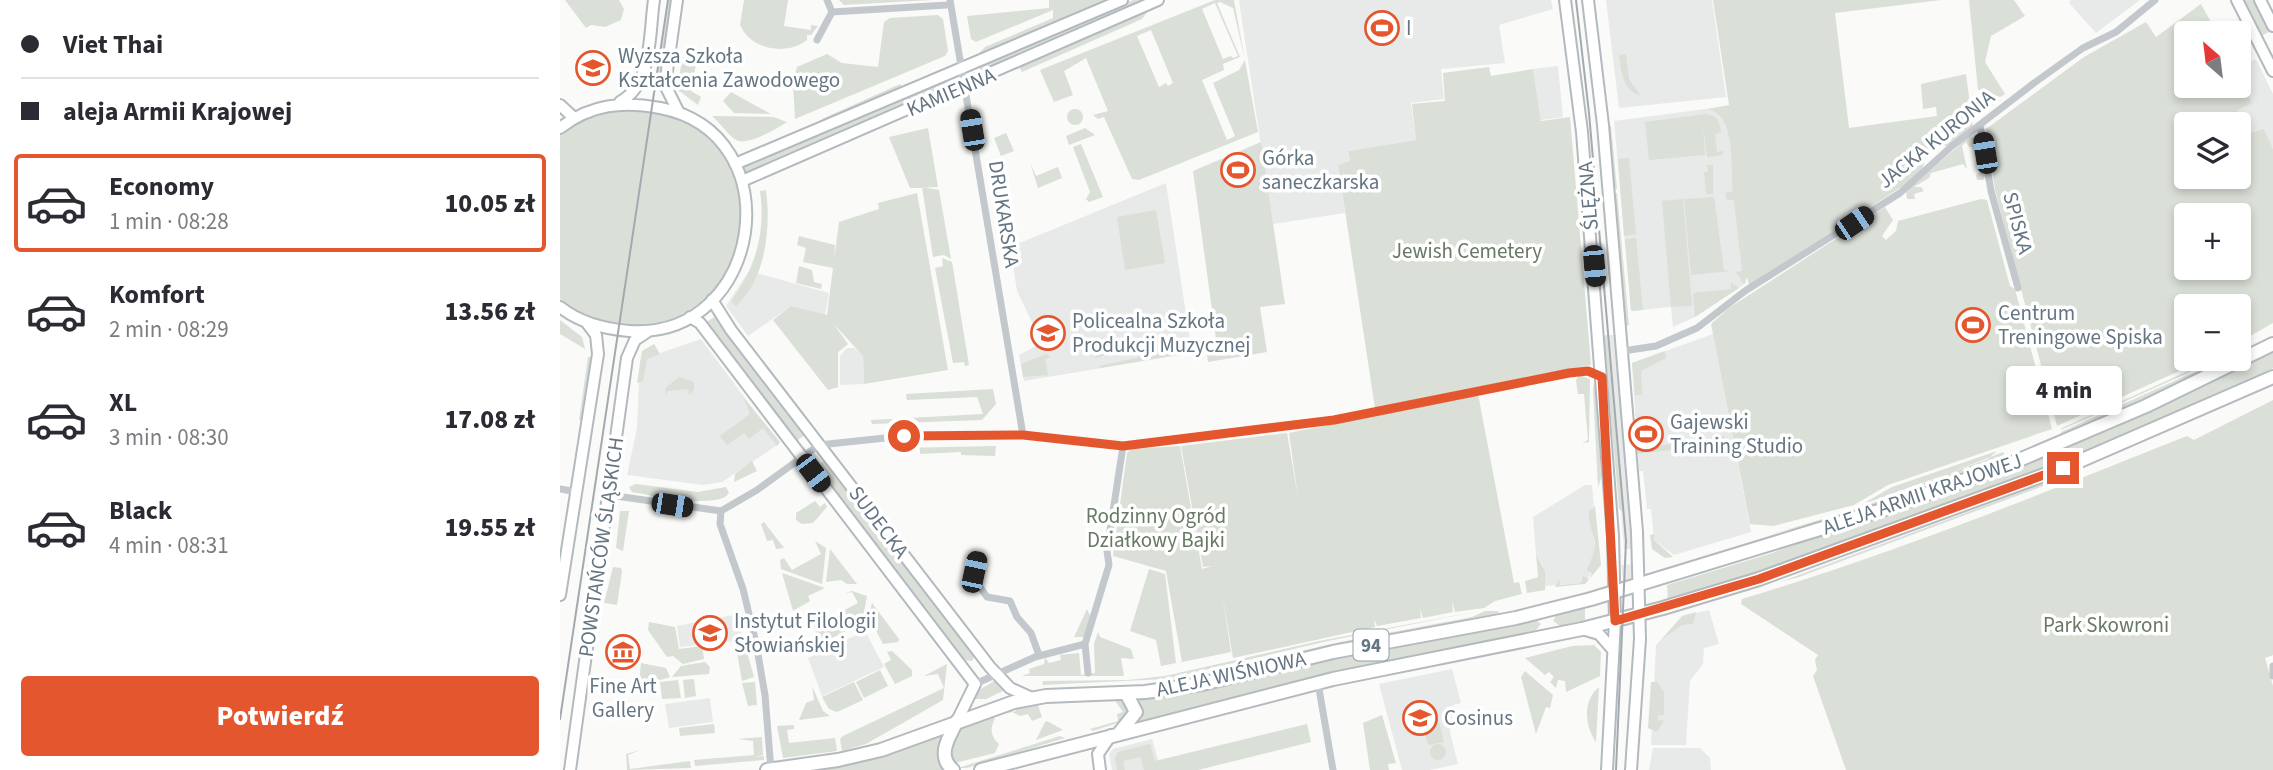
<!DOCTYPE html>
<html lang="pl">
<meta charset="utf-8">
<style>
:root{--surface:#fff;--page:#f7f7f7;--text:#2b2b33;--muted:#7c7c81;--line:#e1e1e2;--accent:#e4572e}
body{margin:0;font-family:"Source Sans 3",sans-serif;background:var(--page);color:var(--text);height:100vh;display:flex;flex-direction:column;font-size:26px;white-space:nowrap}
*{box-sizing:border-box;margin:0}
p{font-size:23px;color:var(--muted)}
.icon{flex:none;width:38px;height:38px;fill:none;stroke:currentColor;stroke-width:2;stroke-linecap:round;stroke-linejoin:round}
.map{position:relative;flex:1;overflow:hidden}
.side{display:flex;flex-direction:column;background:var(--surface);width:560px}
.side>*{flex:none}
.hud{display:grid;align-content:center;height:154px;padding:0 21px;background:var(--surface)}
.needle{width:46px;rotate:332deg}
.tools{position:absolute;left:1614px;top:21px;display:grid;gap:14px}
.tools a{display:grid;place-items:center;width:77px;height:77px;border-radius:7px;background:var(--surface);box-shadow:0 4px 10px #0003;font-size:35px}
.end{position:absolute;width:32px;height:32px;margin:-16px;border:9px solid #e4572e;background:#fff;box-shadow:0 0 0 4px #fff}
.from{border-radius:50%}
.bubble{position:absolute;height:49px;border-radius:7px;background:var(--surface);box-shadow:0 4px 10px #0003;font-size:23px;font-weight:800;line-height:49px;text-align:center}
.car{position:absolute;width:21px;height:42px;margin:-21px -10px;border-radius:9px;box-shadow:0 0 5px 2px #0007;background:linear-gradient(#222 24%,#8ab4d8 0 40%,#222 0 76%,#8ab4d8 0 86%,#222 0)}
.hud b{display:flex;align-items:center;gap:24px;height:66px;font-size:26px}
.hud b+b{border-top:2px solid var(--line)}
.hud i{width:18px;height:18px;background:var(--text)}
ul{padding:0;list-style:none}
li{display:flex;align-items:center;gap:21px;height:98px;margin:0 14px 10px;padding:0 7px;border:4px solid transparent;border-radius:7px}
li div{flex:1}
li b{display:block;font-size:26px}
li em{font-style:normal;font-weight:800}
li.active{border-color:var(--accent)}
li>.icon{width:63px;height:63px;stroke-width:1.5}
.button{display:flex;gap:14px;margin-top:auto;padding:14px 21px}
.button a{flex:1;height:80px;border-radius:7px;background:var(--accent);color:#fff;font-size:28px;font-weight:800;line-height:80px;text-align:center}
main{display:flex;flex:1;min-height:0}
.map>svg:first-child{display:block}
</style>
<main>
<section class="side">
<div class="hud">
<b><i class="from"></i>Viet Thai</b>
<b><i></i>aleja Armii Krajowej</b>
</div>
<ul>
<li class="active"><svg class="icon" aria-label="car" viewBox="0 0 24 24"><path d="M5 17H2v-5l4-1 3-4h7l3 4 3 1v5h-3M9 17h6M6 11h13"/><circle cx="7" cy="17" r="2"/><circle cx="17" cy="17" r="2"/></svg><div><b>Economy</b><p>1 min · 08:28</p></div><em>10.05 zł</em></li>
<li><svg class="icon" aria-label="car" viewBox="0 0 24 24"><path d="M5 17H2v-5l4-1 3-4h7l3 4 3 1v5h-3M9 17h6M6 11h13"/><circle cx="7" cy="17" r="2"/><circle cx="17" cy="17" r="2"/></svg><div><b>Komfort</b><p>2 min · 08:29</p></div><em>13.56 zł</em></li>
<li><svg class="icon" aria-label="car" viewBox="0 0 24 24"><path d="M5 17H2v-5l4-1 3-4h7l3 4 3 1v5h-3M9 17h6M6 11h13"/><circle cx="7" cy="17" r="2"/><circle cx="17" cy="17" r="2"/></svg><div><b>XL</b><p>3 min · 08:30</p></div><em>17.08 zł</em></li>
<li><svg class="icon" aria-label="car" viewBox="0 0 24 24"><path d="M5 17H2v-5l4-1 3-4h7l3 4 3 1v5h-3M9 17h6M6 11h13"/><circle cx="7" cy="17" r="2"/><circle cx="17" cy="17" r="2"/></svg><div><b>Black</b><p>4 min · 08:31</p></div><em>19.55 zł</em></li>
</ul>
<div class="button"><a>Potwierdź</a></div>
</section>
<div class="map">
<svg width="1713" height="770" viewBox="0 0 1713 770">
<rect width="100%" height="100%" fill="#fafaf8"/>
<path fill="#e8e9e9" d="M682,0H991L993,9L939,25L945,63L881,69L884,99L851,103L856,140L788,151L790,161L778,165L785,213L713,224L679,1Z
M1046,0H1152L1166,97L1059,108Z
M1511,0H1580L1536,33L1509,3Z
M1696,59L1713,94V149L1704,129L1686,134L1678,110L1692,103L1678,75V68Z
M998,66L1003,117L981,120L973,69Z
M1420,93L1441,100L1422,111Z
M1168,106L1186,283L1135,317L1113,327L1111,307L1071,311L1054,121Z
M606,183L632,353L464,381L459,355L482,343L457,291L450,247Z
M189,271L269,293L265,315L231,306L188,336L166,306Z
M1153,334L1191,532L1114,555L1094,540L1091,509H1087L1083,471H1079L1072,363Z
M1047,335H1055L1072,549H1064Z
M141,339L219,444L162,482L143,485L67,475L77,428L80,360Z
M287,348H294L303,355L304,384L280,385V356Z
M1025,485H1032L1034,506L1029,511L1036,551L1026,570L1032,573L1022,583L985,586L983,566L976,553L973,517Z
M1074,564L1073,580L1064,584L1061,565Z
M1149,610L1159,644L1144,648L1143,664L1130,681L1126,745H1091L1096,645L1123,616Z
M178,614L183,640L120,647L117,626Z
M305,631L324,667L262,696L248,658Z
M892,669L901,703L893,705L890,732L898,764L870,770H842L819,684Z
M150,698L153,722L109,728L105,704Z
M592,739L601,770H552L549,754L553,749Z
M1093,748H1140L1150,758L1151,770H1089Z"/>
<path fill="#dadfd7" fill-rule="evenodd" d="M5,0H59L64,9L61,20L45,27L31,25L26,28Z
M109,0H113L101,77H97Z
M184,0H228L224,26L251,30V25L258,26L251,35H247V40C226,56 191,50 180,25Z
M279,0H372L284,5Z
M489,0H549L418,54L425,47L493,18V10L416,42L411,39L407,16L489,8Z
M573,0H590L421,74L419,67Z
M655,0H674L698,132L579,180L572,179L544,117L538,119L533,115L548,111L526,58L504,71L513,95L494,102L480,70ZM660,2L673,8L685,60L679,70L653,83L675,136L667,140L642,80L664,70L663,64L680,57L657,3ZM655,3L678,56L673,58L671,56L663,59L642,9ZM591,30L613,83L608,86L606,83L599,87L577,36Z
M1153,0H1381L1275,13L1289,128L1377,116L1376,107L1363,109L1361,84L1406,74L1413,127L1389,146H1376L1367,153L1362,170L1343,186L1189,285L1187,277L1184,284L1176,272L1182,271L1174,200H1167L1165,193L1173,191C1171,167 1176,115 1148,109L1169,105Z
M1409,0H1454L1465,16L1431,36L1425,62L1445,94L1440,97L1418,90Z
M1683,0H1694L1711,31L1701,36Z
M1641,4L1657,33H1626V86H1678V75L1692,103L1678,110L1686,134L1704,129L1713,149V323L1678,343V306H1626V359H1646L1497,426L1435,190L1426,129L1524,57L1586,22L1596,37ZM1626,124H1678V177H1626ZM1626,215H1678V268H1626Z
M588,11L582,19L462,72L459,67Z
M378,15L383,19L388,51L385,56L235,119L233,83L237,67L267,54L282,63L318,67L324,22L330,18Z
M1066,54L1069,79L1081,96C1062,89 1062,73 1059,55Z
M122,57L137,59L131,91L141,97L138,105L118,90Z
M929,67L931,76L973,69L981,121L1010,117L1031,365L815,408L778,165L790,161L788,151L856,140L852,104L885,101L883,73Z
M387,79L390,88L189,173L184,171V166L189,163Z
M340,84L344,88L270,119H262Z
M171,92L211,114L174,113L163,101Z
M58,109C71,110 87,109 100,112C211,138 205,303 94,324C59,330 28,321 0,299V134L19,122Z
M507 117a8 8 0 1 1 16 0a8 8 0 1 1-16 0Z
M1146,114C1157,115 1160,122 1161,132L1155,134L1157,152L1163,151V155L1147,157L1143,123L1145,155L1089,160L1085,122Z
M152,116L214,117L227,122C218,128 188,146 176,140C168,135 160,123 152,116Z
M1051,126L1057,189L1053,188L1048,128Z
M368,128L378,187L350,188L329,137Z
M525,128L535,135L509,145L506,136Z
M446,133L454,151L441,156L434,138Z
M1410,136L1419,140L1426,175L1423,180H1417L1416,175L1420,172L1413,147H1409L1406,142L1402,146L1407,169L1403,164L1371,173L1369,178L1354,187H1361L1364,191L1354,194L1355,199H1347L1346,191Z
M701,142L725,304L700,307L707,352L648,362L647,354L655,353L656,339L633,171Z
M521,144L543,197L529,202L526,199L530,192L513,147Z
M1069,158L1076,234L1064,236L1058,159Z
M470,163L476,176L498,167L502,178L478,188Z
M1147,165H1153V194H1146L1144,172H1148Z
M362,187L379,190L391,259L384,255L373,257Z
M206,190C211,228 206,279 176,306L171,301C196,268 206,231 200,191Z
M357,193L388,370L304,384L303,356L273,323L288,344L278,352V387L268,390L213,320L231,306L267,315L273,268L243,262L246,248L237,245L239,236L275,245L274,260L279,222L319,209L318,203Z
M1057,193L1069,325L1065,326L1054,194Z
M1154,197L1164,270L1170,271L1131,275L1124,199Z
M1123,199L1132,306L1111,307L1102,201Z
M1421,199L1427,200L1450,286L1455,289L1492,429L1328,485L1294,505L1213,526L1190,524L1151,324L1169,308L1325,207L1333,220L1322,236L1326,240L1336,231L1338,221Z
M596,210L605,263L565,270L557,217Z
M1076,238L1083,310L1071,311L1065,239Z
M382,258L392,262L409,365L405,366L404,362L393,363L375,268L383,266Z
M239,266L252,270L254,282L262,284L261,289L236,283Z
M1171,283L1179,288L1135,317L1133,293L1171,289Z
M156,316L246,434L235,442L145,323Z
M0,320L22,337L25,349L0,334Z
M1047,335L1063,512L1059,509L1044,336Z
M558,338L560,351L535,358L545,341Z
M94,344L100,354L87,359L83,381L77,383L82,351Z
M622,348L623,354L540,368L539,366Z
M1105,351L1106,358L1081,371L1082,395H1075L1072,363Z
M1713,351V368L1668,392L1507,462L1504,447Z
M486,354L491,357L485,359L488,375L463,377L461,364Z
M28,357H31L22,421L19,420Z
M1655,359H1659L1501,430L1502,428Z
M1663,359H1674L1502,437L1501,432Z
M1019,375L1030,379L1029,442L1022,443L1028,440L1024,394H1018L1016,380Z
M119,377L134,382V390L129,395L128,389L108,391L106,396L105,388Z
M1036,379L1041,478L1038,487L1033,389Z
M433,389L436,404L422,420L312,424L311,420L423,414L417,397L347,400L346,394Z
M918,394L954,583L959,582L962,594L935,601L924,608L895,612L892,601L893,612L863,618L860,609L861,618L817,626L814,619L815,627L673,658L662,592L671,652L622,662L606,571L553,556L567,453L571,449L620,446L642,569L652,566L643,567L621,446L727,433L738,497L729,433Z
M183,397L220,442L217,446L203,428L189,439L184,433L167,445L160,436L190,414Z
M1713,400V655L1705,658L1713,686V770H1286L1253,676L1257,670L1255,660L1258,655L1181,604L1182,599C1333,554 1481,494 1627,436L1634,440Z
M1164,436L1167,448L1153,451L1152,445L1077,454V449Z
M436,446L435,456L401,455V452L360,454V449L339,452V448Z
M1496,450L1499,465L1238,561L1108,602L1107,585L1209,554Z
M1437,451L1428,459L1301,505L1332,487Z
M1443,452L1445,456L1430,465L1304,510L1213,534L1305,506Z
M265,460L411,650L414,657L412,661L402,660L255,467Z
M192,461L197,471L174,482L175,474Z
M1502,479L1239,577L1220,582L1480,485Z
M76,484L138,492L166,487L169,493C159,510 90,495 72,492L69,487Z
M255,501L260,507L265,503L267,507L253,523L242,524L236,520V513Z
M1035,506L1041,565L1025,584L995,587L999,579L1000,585L1021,583L1023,576L1029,579L1032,573L1026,570C1045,535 1028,541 1029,511Z
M60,511H69L63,551L56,548Z
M204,522L224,548L216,549L213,540L207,541L201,524Z
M1094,534V540L1113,557L1105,558L1092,549L1090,535Z
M255,541L266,548L262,584L221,569L220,560L224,558L232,570L261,554Z
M270,549L297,584H287L281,580L266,582Z
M976,553L985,572V590L967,593L965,581L978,577Z
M53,567L61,568L62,572L57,605L44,603Z
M589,569L605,574L616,663L601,666L596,640L570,631Z
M222,573L265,588L248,596L250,601L233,611Z
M292,591L307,596L302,623L260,644L254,626L298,603L292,592L284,594Z
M312,603L339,639L338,642L323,644L309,617Z
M1025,607V620L1000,626L993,621L997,613Z
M527,609L531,618L524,637H514Z
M919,611L768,641L606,679L482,685L483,681L568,680L605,676L759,641Z
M925,611H938L939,613L651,677L568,688L641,675L780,642L912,617Z
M1136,612L1133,624L1122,625L1101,640L1122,616Z
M974,619L981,624L976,630L746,680L576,723L580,708L575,697Z
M89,622L115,627L119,649L142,646L144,659L123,664L113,656L107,657L88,630Z
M538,632L540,637L571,649L574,659L561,658L564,676H462L470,673L469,669L484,664L485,657L489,663L501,660L500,655L519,653L521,675L535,673L534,644Z
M185,645L194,677L182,681L176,647Z
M1034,645L1041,652L1040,676L1006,692L1005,681L998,680L996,688L990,682L994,677L989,672L985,675L965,658L1012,646Z
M332,651L352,670V676L335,684L324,664L331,660L327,652Z
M145,662L150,667L149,674L112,677L121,666Z
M81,663L106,668L110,677L91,683L79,682Z
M387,664L383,700L306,744L282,751L280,739L283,736L384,688L378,674L364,676Z
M320,670L328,686L304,698L296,682Z
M965,671L993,695L990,708L986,707L976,734L961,677Z
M134,679L136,696L125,698L123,680Z
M118,680L121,698L102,699L100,682Z
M436,680L445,690L426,699H413L419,690Z
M195,682L197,705L188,706L182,683Z
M294,682L303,700L277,712L269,709L262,697Z
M1091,682H1097L1104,692V715H1098V720L1104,721L1097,732L1088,728Z
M252,686L263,711L270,716L239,720L246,703L254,700Z
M1039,687L1036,742C1025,726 1022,701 1039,687Z
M560,698L571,707L567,720L533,731L530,729L558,721L557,714L563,712L554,699L485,703Z
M477,702L482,717L472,721L468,714L460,716L452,712L456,711L455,707Z
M451,708L452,712L433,716L435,718C430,728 430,736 439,744L435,753L391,764L388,752L401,726Z
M876,711L884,742L868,745L861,715Z
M822,715L836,763L828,764L829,770H810L803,723Z
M487,721L503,730L476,740L485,722Z
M154,724L155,733L120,736L119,728Z
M747,724L751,742L638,770H584L581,757L563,761L565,770H557L555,758L558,752L590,744L595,761Z
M234,725V729L227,730L229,743L275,738L277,751L223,758L217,726Z
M385,731L386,770H253L311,759Z
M500,736L505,738L407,768H398Z
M202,737L203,755L195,757L204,756V760L135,766L134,760L194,755L193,741L178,739Z
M870 752a8 8 0 1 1 16 0a8 8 0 1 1-16 0Z
M80,750L68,755L70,769L130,761L131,768L67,770L66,754Z"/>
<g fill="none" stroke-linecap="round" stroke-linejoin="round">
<g stroke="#b3babf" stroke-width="14">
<path id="secondary" d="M117,0L105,85L118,111
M1005,0L1022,132L1053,536L1055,621L1047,770
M1028,0L1043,125L1077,532L1080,639L1071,770
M1677,0L1713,71
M1700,0L1713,26
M60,102C93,84 89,33 94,0
M0,105L14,118
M0,128C31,104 63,101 100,108C233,133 204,340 69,331C44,329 20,323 0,307
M175,164L562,0
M182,181L598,0
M152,300L171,330L430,667L450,688L472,698
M130,317L140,323L415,684L397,721
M0,595L38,354L36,335L27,323
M1022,629L1039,634L1053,650
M10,770L67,358L75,340L87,332
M540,770L538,754L551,735"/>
</g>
<g stroke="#b5babe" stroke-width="16">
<path id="primary" d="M560,732L576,712L566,693
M207,770L278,760L321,750L454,702L486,696L585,692L642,684L773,652L956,618L1031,599L1322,510L1452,463L1586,406L1713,344
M393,770C376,756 389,737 397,721
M421,770L773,679L1022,629L1103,608L1199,579L1506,467L1713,377"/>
</g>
<path stroke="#c3c8cc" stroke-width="7" d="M390,0L463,435
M272,12L387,5
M257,40L272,12L267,0
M1420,125L1431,191L1458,288
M1063,351L1096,346L1137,328L1185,291L1340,193L1392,146L1474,83L1523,48L1556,32L1595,0
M0,489L17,492
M49,495L161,511L197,490L259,445L344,436L463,435L563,446L774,420L1009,373L1028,371L1042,377
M161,511L160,524L183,589L196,643L205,695L211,770
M417,557L415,580L427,597L450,601L457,617L471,633L479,655
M525,644L549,565L547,551L563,446
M1713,666V676
M758,683L773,770
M415,684L475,657L525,644L528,673"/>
<use href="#secondary" stroke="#fff" stroke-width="10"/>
<use href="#primary" stroke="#fff" stroke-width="12"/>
<path stroke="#a2aab0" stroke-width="2" d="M1016,0L1029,113L1066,541L1056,770
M0,719L108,0"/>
</g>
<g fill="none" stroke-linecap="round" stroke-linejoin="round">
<path stroke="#e4572e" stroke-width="9" d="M344,436L463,435L563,446L774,420L1009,373L1028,371L1042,377L1055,621L1199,579L1503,468"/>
</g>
<defs>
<g id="stadium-ring" transform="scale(1.75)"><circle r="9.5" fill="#fff" stroke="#e4572e" stroke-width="1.5"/><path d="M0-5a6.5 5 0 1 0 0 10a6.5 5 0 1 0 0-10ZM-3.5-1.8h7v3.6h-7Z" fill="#e4572e"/></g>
<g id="university-ring" transform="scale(1.75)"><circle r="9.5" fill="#fff" stroke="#e4572e" stroke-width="1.5"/><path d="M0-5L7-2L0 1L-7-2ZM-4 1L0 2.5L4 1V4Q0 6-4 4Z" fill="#e4572e"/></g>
<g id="museum-ring" transform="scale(1.75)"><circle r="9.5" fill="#fff" stroke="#e4572e" stroke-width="1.5"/><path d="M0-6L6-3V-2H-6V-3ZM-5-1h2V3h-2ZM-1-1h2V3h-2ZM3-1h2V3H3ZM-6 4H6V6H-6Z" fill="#e4572e"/></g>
</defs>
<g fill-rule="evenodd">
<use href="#stadium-ring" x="822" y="28"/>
<use href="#university-ring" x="33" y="68"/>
<use href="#stadium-ring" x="678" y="170"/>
<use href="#stadium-ring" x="1413" y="325"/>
<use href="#university-ring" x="488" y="333"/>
<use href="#stadium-ring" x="1086" y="434"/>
<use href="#university-ring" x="150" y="633"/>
<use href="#museum-ring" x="63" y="652"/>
<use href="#university-ring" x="860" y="718"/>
</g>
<g text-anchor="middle" stroke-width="7" stroke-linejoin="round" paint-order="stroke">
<rect fill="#fff" stroke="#939fa8" stroke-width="2" x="793.5" y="629.5" width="35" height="31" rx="5"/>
<g font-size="19" font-weight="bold" fill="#657683">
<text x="811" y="652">94</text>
</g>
<g font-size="21" fill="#657683" stroke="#fff" text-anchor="start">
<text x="846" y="35">I</text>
<text x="58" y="63">Wyższa Szkoła<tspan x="58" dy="24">Kształcenia Zawodowego</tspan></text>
<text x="702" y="165">Górka<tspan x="702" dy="24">saneczkarska</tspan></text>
<text x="1438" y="320">Centrum<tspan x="1438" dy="24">Treningowe Spiska</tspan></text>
<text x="512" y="328">Policealna Szkoła<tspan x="512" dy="24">Produkcji Muzycznej</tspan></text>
<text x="1110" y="429">Gajewski<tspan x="1110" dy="24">Training Studio</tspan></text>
<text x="174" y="628">Instytut Filologii<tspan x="174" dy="24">Słowiańskiej</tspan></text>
<text x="63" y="693" text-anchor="middle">Fine Art<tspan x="63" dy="24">Gallery</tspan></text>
<text x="884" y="725">Cosinus</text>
</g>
<g font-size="21" fill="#657683" stroke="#fff">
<text transform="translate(391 92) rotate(-23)" y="7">KAMIENNA</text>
<text transform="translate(1376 139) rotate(-39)" y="7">JACKA KURONIA</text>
<text transform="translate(1028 196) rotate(-95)" y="7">ŚLĘŻNA</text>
<text transform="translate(444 214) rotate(81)" y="7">DRUKARSKA</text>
<text transform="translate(1458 223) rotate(75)" y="7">SPISKA</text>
<text transform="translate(1362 494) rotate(-19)" y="7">ALEJA ARMII KRAJOWEJ</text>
<text transform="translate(319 522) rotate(53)" y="7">SUDECKA</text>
<text transform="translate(41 547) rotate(-82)" y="7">POWSTAŃCÓW ŚLĄSKICH</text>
<text transform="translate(671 674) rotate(-12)" y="7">ALEJA WIŚNIOWA</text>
</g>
<g font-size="21" fill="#687a64" stroke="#fff">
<text x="907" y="258">Jewish Cemetery</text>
<text x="596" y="523">Rodzinny Ogród<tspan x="596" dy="24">Działkowy Bajki</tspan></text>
<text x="1546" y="632">Park Skowroni</text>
</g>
</g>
</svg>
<div class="tools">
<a><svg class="needle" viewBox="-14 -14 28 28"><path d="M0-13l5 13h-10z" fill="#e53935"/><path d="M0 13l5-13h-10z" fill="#7c7c81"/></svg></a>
<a><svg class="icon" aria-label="layers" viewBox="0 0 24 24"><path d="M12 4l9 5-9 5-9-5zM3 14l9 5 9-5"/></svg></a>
<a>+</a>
<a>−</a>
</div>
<i class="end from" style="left:344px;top:436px"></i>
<i class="end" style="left:1503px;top:468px"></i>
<div class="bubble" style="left:1446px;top:366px;width:116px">4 min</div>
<i class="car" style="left:412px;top:130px;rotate:351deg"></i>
<i class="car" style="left:1425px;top:153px;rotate:351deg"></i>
<i class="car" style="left:1294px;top:223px;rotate:56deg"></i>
<i class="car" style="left:1034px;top:266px;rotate:175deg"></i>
<i class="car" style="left:253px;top:473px;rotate:143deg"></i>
<i class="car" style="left:112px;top:505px;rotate:99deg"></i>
<i class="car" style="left:414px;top:572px;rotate:12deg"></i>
</div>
</main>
